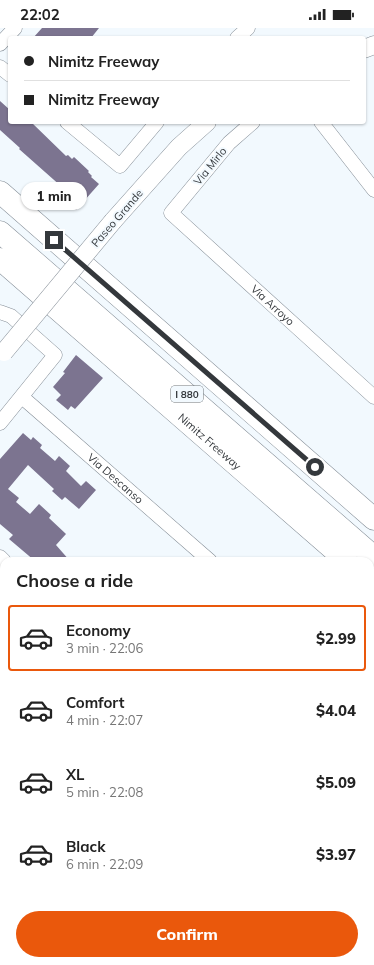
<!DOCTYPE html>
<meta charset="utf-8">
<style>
:root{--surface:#fff;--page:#f2f2f2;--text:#222;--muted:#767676;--line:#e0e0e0;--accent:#ea580c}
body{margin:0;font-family:Mulish,sans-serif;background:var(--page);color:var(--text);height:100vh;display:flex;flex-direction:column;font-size:15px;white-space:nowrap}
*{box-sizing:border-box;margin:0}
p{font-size:13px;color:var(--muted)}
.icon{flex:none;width:22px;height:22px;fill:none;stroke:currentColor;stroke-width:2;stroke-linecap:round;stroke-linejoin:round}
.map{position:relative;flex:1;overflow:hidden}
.drawer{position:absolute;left:0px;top:529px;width:374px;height:408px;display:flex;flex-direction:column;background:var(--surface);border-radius:12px 12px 0 0;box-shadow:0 1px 3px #0004}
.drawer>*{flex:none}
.guide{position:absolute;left:8px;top:8px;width:358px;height:88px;border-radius:4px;box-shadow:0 1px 3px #0004;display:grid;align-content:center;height:88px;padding:0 16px;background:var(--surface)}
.end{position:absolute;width:18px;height:18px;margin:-9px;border:5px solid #34383c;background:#fff;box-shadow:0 0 0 2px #fff}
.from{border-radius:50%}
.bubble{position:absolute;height:28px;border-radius:14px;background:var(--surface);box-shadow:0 1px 3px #0004;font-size:13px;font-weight:800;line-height:28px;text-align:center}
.guide b{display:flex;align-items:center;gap:14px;height:38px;font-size:15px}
.guide b+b{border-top:1px solid var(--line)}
.guide i{width:10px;height:10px;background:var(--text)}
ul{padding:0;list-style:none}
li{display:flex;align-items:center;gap:12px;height:66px;margin:0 8px 6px;padding:0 8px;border:2px solid transparent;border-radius:4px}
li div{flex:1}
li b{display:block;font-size:15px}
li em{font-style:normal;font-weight:800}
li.active{border-color:var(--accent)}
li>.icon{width:36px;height:36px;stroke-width:1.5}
h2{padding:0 16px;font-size:18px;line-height:48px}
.button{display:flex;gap:8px;margin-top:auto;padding:8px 16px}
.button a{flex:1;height:46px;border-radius:24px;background:var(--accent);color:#fff;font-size:16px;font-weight:800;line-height:46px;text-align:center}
.status{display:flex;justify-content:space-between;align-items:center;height:28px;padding:0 20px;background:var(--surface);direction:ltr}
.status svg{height:11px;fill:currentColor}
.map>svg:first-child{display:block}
</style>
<div class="status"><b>22:02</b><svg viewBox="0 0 49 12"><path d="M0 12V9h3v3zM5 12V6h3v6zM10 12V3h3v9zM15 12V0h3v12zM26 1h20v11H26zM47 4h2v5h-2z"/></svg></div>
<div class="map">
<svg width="374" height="937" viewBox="0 0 374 937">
<rect width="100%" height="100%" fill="#f2f9fe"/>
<path fill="#7c7490" d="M42,0H99L91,10H33Z
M0,73L10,82V94H31L66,128L68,127L72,131L74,129L89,143L88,144L92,148L91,149L99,156L76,182L65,173L71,167L19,121L20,120L0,102Z
M76,327L103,350L75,381L71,378L68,382L56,372L61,367L53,359L65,345L63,344Z
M23,405L31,412L33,409L42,417L40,420L55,433L59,428L70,438L66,443L81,458L86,453L96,462L79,481L65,469L62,472L52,463L54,461L28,437L8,461L19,470L16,474L30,486L39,476L51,487L49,490L66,506L56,517L70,533H35L9,511L13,507L0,496V431Z"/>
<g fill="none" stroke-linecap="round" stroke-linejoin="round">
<g stroke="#848d96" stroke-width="15">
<g id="minor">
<path d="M237,10L248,0"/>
<path d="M0,16L15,0"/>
<path d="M0,39L10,47"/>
<path d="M67,94L120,138L157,94"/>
<path id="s1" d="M253,94L229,115L171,185L374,369"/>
<path d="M321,94L374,162"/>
<path d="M0,284L11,288L55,327L0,395"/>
<path id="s2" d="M22,369L210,533"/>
<path d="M0,529L4,533"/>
<path d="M370,673L374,676"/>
<path d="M0,715L4,719"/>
<path d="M370,810L374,805"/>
<path d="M0,818L4,814"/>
<path d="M370,855L374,859"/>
<path d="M0,925L4,932"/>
<path d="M159,933L161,937"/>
<path d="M266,933L271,937"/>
</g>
</g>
<g stroke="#848d96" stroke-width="19">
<path id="tertiary" d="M364,21L374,17
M113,193L179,119L207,94"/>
</g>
<g stroke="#848d96" stroke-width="23">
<g id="motorway">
<path d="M0,164L374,491"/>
<path d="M0,204L374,529"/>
<path id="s3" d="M0,231L347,533"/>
<path d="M370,553L374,556"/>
</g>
</g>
<use href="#minor" stroke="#fff" stroke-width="14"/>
<use href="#tertiary" stroke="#fff" stroke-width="18"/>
<use href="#motorway" stroke="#fff" stroke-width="22"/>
<g stroke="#848d96" stroke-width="19" stroke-linecap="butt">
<path id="tertiary-bridge" d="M4,324L113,193"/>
</g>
<use href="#tertiary-bridge" stroke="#fff" stroke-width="18"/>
</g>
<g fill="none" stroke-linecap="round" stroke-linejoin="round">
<path stroke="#34383c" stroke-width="5" d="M54,212L315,439"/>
</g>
<g text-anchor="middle" stroke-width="4" stroke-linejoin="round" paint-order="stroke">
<rect fill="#f2f9fe" stroke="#6d7276" stroke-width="1" x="171" y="358" width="32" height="16" rx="3"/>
<g font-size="10" font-weight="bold" fill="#34383c">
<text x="187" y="370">I 880</text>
</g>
<g font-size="11" fill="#34383c" stroke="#f2f9fe">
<text transform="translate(210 138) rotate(-51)" y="4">Via Mirlo</text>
<text transform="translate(117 190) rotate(-49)" y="4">Paseo Grande</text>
<text dy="4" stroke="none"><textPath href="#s1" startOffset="260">Via Arroyo</textPath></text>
<text dy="4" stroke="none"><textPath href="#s3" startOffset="278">Nimitz Freeway</textPath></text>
<text dy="4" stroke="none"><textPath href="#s2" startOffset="124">Via Descanso</textPath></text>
</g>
</g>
</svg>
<i class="end from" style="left:315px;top:439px"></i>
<i class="end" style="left:54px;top:212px"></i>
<div class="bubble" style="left:21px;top:154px;width:66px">1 min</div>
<div class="guide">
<b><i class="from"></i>Nimitz Freeway</b>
<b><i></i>Nimitz Freeway</b>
</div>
<section class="drawer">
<h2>Choose a ride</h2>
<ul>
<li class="active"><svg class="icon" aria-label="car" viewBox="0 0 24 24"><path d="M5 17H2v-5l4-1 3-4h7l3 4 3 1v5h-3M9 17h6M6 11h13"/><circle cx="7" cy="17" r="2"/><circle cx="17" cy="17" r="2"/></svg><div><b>Economy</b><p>3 min · 22:06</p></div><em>$2.99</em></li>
<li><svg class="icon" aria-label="car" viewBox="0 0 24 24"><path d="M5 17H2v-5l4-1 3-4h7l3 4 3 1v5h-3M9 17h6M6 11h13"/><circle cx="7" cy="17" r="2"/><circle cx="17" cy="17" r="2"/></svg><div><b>Comfort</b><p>4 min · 22:07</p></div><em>$4.04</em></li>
<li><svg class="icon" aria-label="car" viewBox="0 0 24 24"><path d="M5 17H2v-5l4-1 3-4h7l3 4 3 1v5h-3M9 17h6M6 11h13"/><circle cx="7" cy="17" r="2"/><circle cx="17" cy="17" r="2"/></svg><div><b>XL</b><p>5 min · 22:08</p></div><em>$5.09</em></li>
<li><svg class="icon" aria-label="car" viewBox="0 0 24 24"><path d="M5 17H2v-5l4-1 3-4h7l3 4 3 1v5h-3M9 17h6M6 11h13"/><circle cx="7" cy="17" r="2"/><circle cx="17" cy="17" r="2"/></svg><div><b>Black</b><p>6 min · 22:09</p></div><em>$3.97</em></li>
</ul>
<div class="button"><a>Confirm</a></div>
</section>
</div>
